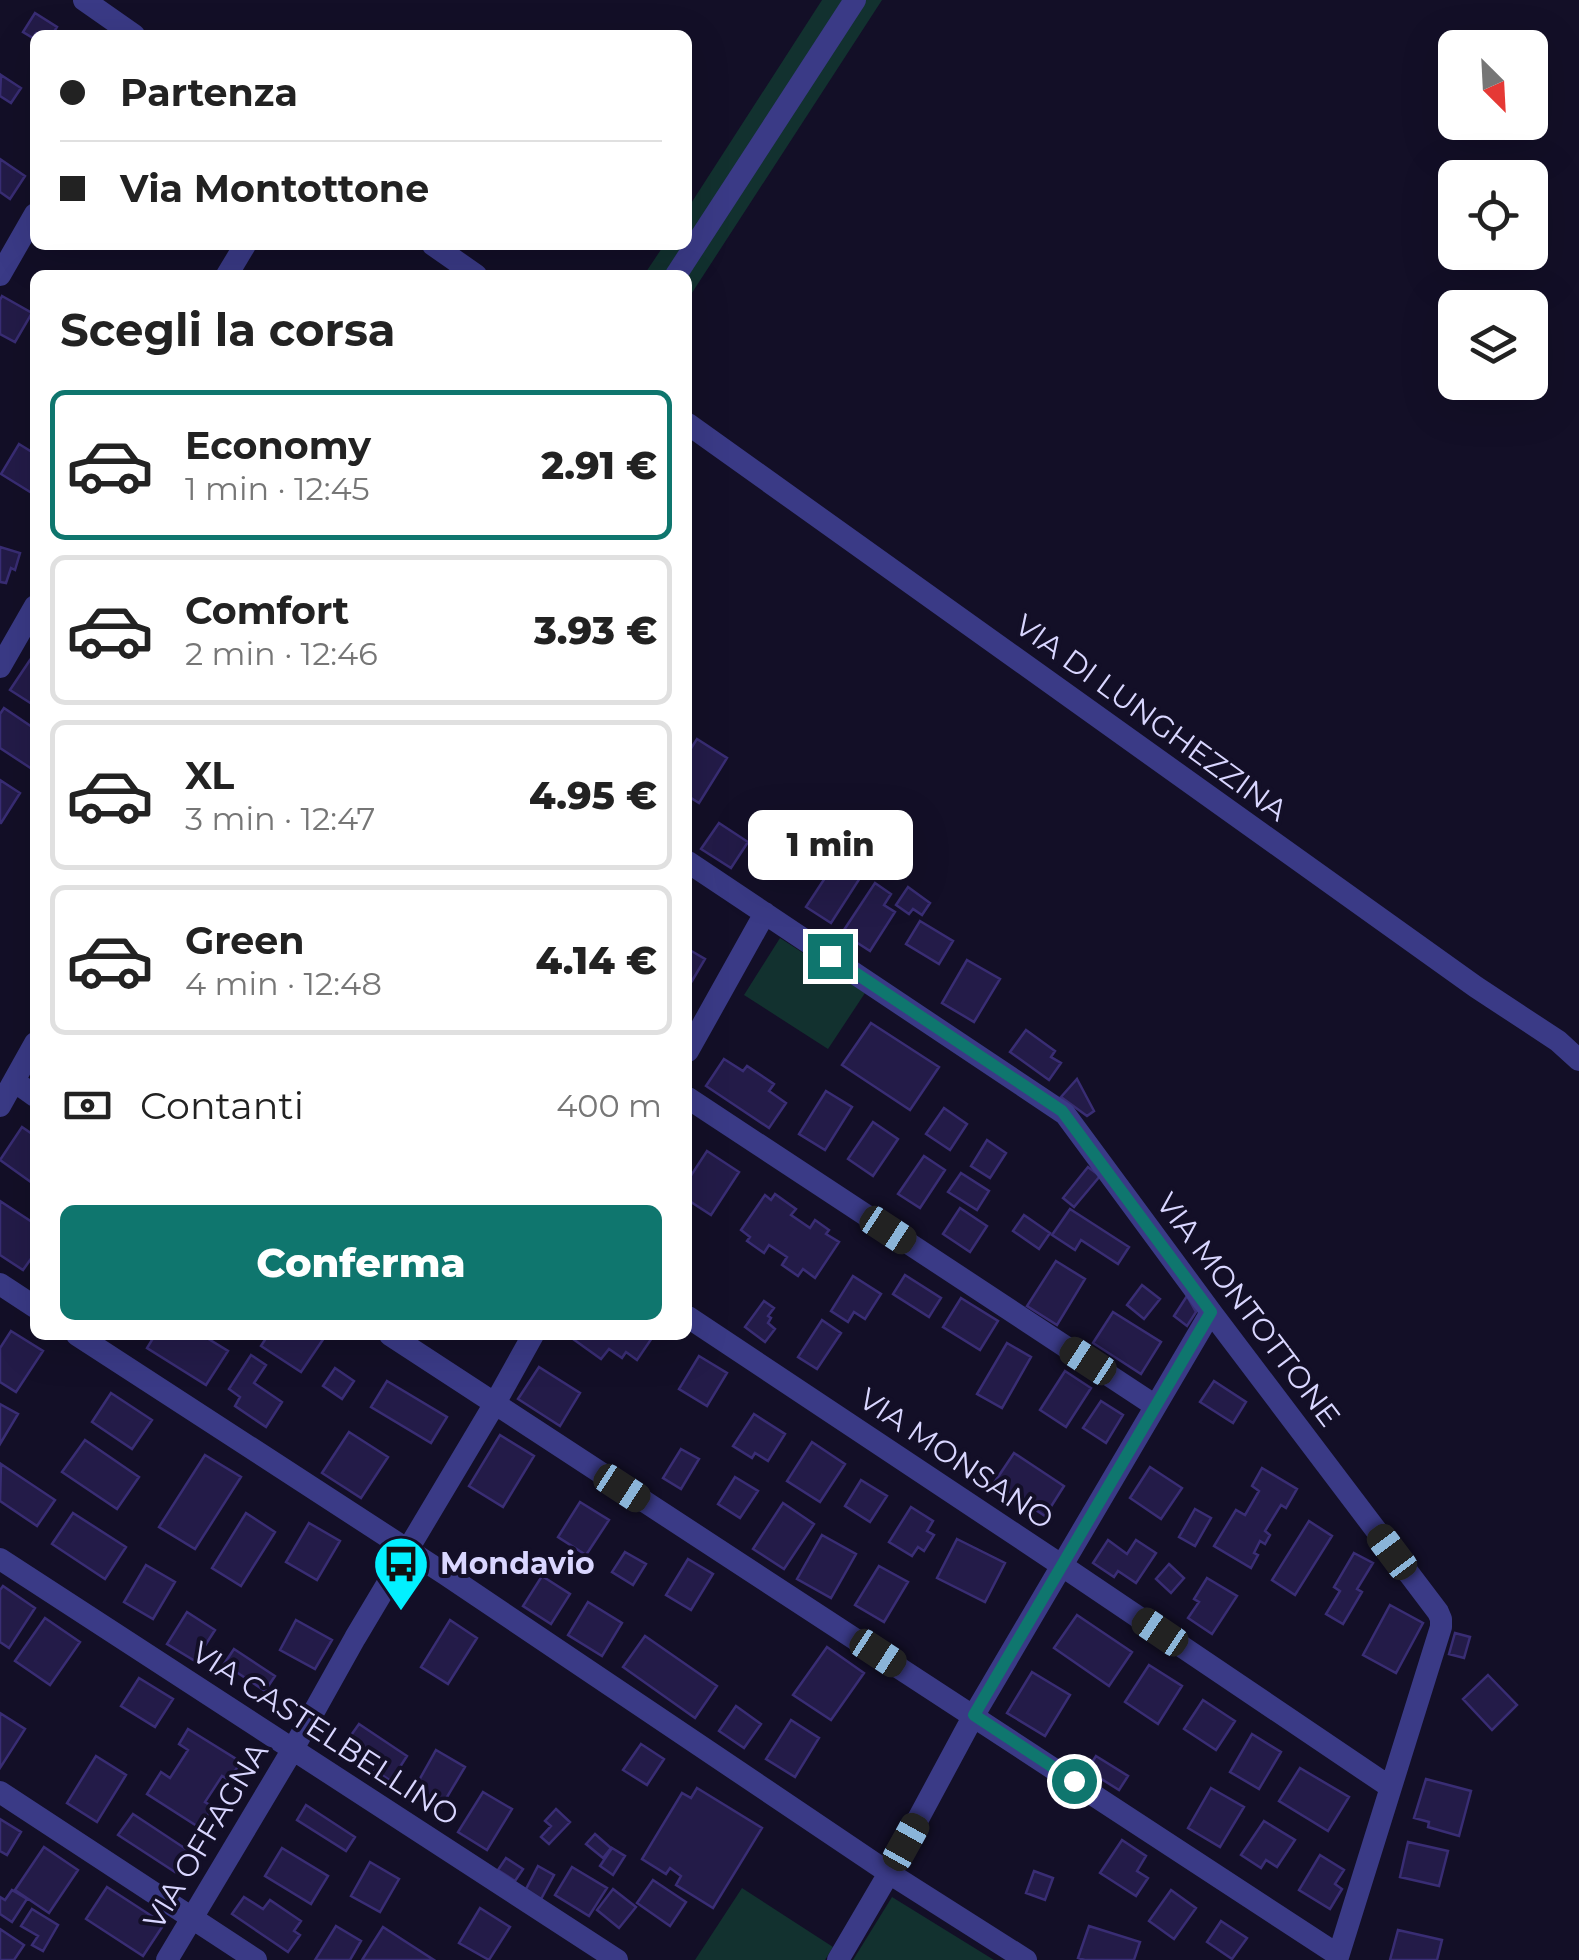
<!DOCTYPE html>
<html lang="it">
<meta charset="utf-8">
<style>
:root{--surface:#fff;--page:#f2f2f2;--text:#222;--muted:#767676;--line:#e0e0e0;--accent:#0f766e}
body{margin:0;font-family:Montserrat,sans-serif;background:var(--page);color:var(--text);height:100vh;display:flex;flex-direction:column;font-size:38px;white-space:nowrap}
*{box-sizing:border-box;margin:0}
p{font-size:32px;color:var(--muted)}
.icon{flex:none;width:55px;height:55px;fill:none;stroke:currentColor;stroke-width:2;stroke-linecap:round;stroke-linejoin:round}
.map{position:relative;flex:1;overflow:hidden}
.panel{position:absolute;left:30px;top:270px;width:662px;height:1070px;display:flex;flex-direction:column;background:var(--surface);border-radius:15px;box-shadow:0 10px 40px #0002}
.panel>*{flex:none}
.hud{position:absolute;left:30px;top:30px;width:662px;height:220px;border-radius:15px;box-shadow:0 10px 40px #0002;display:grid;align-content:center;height:220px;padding:0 30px;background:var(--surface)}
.needle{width:65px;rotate:156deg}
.buttons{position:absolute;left:1438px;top:30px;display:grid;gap:20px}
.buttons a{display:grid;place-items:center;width:110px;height:110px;border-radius:15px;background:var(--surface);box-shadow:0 10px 40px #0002;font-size:50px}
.end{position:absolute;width:45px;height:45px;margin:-22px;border:12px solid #0f766e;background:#fff;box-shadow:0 0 0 5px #fff}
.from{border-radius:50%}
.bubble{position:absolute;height:70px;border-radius:15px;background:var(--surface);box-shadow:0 10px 40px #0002;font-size:32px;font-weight:800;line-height:70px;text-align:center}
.car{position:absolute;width:30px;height:60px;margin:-30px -15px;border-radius:12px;box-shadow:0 0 8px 2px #0007;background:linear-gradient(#222 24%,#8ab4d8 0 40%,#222 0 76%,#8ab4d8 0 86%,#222 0)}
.hud b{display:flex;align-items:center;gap:35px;height:95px;font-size:38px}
.hud b+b{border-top:2px solid var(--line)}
.hud i{width:25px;height:25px;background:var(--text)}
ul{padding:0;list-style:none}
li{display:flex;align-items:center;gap:30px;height:150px;margin:0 20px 15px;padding:0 10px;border:5px solid var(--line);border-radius:15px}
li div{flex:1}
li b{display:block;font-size:38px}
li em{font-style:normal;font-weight:800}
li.active{border-color:var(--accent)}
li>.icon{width:90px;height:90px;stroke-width:1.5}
h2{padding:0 30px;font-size:45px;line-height:120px}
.pay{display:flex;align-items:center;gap:25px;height:110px;padding:0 30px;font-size:38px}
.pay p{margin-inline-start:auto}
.primary-button{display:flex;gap:20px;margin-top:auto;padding:20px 30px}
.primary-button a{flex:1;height:115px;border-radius:15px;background:var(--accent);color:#fff;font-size:40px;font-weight:800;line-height:115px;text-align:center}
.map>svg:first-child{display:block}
</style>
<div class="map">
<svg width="1579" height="1960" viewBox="0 0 1579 1960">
<rect width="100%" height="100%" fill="#130f27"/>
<path fill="#12312f" d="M822,0H882L688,299V275H644L664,245H688V208Z
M780,938L865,993L828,1049L744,995Z
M742,1888L833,1947L825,1960H695Z
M892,1897L994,1960H853Z"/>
<path fill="#231b48" stroke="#392d74" stroke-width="2.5" d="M35,13L57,27L52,35L36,33L33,38L23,32Z
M1,75L21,88L11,103L0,96Z
M0,159L25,176L10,199L0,192Z
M2,296L32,313L15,342L0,334V300Z
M19,444L35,454V495L1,474Z
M0,547L20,553L15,570L11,568L6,583L0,582Z
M30,660L35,663V706L10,690Z
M4,708L35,729V771L0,748V714Z
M697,739L727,758L699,803L688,796V753Z
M0,780L20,793L1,823H0Z
M719,823L748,842L731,868L701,849Z
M844,849L869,864L831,923L806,907Z
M875,883L891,894L884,905L895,912L870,951L842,933Z
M908,887L930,903L922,915L913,909L909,914L896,905Z
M920,921L953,941L939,964L906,944Z
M688,949L705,959L692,981L688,979Z
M967,960L1000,979L974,1022L942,1003Z
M871,1023L939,1067L910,1110L842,1065Z
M1026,1030L1055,1051L1051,1057L1061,1063L1049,1080L1010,1052Z
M724,1059L743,1071L747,1066L774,1084L769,1091L786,1103L769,1128L706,1086Z
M1077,1079L1094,1111L1087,1116L1061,1097Z
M826,1091L852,1107L825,1150L799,1134Z
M944,1108L967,1124L950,1150L926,1134Z
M873,1122L898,1139L873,1176L848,1159Z
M22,1127L35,1136V1185L0,1160Z
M987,1140L1006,1153L990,1178L971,1166Z
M707,1151L739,1172L711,1215L688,1200V1180Z
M924,1156L945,1170L920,1208L898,1194Z
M1088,1167L1100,1176L1074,1207L1063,1198Z
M961,1173L989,1191L977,1210L948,1192Z
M775,1194L796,1209L791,1215L810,1228L815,1220L829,1230L826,1234L839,1242L815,1278L803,1269L798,1276L782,1265L787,1257L769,1245L764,1253L747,1241L750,1237L741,1230L765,1195L771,1200Z
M0,1201L35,1224V1253L23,1270L0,1255Z
M960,1208L987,1226L970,1252L943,1234Z
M1070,1209L1129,1247L1118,1264L1081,1240L1075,1250L1052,1235Z
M1024,1215L1050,1233L1039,1249L1013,1231Z
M1056,1261L1085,1279L1057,1325L1027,1306Z
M905,1275L941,1298L929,1317L893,1294Z
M853,1276L881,1294L865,1319L854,1312L848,1322L831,1311Z
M1142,1285L1160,1299L1144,1319L1127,1305Z
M1187,1296L1196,1312L1187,1326L1174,1316Z
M961,1298L998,1321L980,1350L943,1327Z
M764,1301L774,1308L768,1316L771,1318L768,1323L775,1329L765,1342L745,1327Z
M1113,1312L1161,1342L1141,1374L1093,1343Z
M822,1320L841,1333L817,1369L798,1357Z
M11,1331L43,1351L16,1392L0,1382V1348Z
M155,1335H202L228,1351L206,1385L147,1348Z
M268,1335H320L324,1338L301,1372L261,1346Z
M576,1335H654L637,1360L626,1352L622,1358L609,1349L601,1359L573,1339Z
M1007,1343L1031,1357L1002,1408L977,1394Z
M251,1355L266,1365L254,1383L282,1402L266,1427L235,1406L240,1397L229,1389Z
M699,1356L727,1373L707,1406L679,1389Z
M539,1367L580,1393L560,1426L518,1399Z
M335,1368L354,1381L342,1399L323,1386Z
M1065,1371L1091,1388L1066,1427L1040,1410Z
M387,1381L447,1417L431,1443L371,1407Z
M1214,1381L1246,1402L1233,1423L1200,1402Z
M111,1393L152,1420L132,1449L92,1422Z
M1101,1401L1123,1415L1106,1443L1083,1428Z
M0,1404L18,1414L0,1444Z
M754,1414L785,1434L768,1461L755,1453L752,1458L733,1446Z
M349,1432L388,1457L361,1498L322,1473Z
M500,1435L534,1456L503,1507L469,1486Z
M85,1440L139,1477L117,1509L62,1472Z
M812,1442L845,1464L820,1502L787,1481Z
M681,1449L699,1459L681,1489L663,1478Z
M1014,1453L1064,1486L1045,1516L994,1483Z
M205,1455L241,1477L195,1549L159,1527Z
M1,1464L55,1500L37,1526L0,1501Z
M1150,1467L1182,1488L1161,1519L1130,1498Z
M1262,1468L1297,1489L1286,1508L1281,1505L1265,1531L1270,1535L1265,1544L1260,1541L1254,1553L1258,1555L1251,1568L1214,1546L1236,1510L1245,1515L1259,1491L1252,1486Z
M735,1477L758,1491L740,1518L718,1504Z
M861,1480L887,1496L870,1522L845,1506Z
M580,1502L609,1520L586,1555L558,1537Z
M783,1503L814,1524L784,1569L753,1549Z
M911,1507L933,1521L927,1531L934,1535L924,1551L918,1547L912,1556L889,1542Z
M1195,1509L1211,1518L1195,1546L1179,1537Z
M73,1513L126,1547L105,1579L52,1544Z
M246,1513L275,1532L241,1586L212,1568Z
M1309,1521L1332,1536L1295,1595L1272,1580Z
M309,1523L340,1541L317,1580L286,1562Z
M822,1535L856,1554L831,1598L797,1579Z
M957,1539L1005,1563L985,1602L937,1578Z
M1108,1540L1127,1554L1136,1540L1156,1553L1136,1583L1118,1571L1114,1577L1093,1563Z
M625,1552L646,1564L633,1585L612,1572Z
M1354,1553L1373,1563L1357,1589L1362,1592L1343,1624L1326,1614L1340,1591L1334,1587Z
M688,1559L713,1574L691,1610L666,1595Z
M1169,1564L1184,1578L1171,1593L1156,1579Z
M146,1565L175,1582L153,1619L124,1602Z
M879,1566L908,1582L884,1622L855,1605Z
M542,1576L570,1594L551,1624L523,1606Z
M1207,1578L1237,1596L1212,1634L1188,1618L1199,1602L1194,1599Z
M3,1586L35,1608L9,1648L0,1642V1590Z
M588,1602L622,1623L602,1656L568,1635Z
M1390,1605L1423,1623L1396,1673L1363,1655Z
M187,1612L215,1630L195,1661L167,1644Z
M1077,1615L1132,1652L1109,1686L1054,1648Z
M45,1618L80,1642L50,1685L15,1661Z
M296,1620L332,1640L315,1669L280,1650Z
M450,1620L477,1638L448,1684L421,1667Z
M1455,1633L1470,1637L1464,1658L1449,1654Z
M645,1636L717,1686L695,1718L623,1667Z
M827,1647L864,1673L831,1720L793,1695Z
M234,1649L275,1676L265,1691L224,1664Z
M1149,1665L1182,1686L1158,1724L1125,1702Z
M1032,1672L1070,1695L1045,1736L1007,1713Z
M1488,1675L1517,1705L1492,1730L1463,1699Z
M139,1678L173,1699L155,1727L121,1706Z
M1203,1700L1235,1721L1216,1750L1184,1729Z
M736,1706L761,1724L744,1748L719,1731Z
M0,1713L25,1729L0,1768Z
M791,1720L819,1738L795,1777L766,1759Z
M359,1724L407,1756L391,1781L342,1748Z
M188,1729L241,1762L229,1780L222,1776L205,1802L213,1807L200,1828L147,1794L161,1772L170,1778L188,1750L179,1744Z
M1252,1734L1281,1752L1259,1789L1230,1772Z
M641,1744L664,1759L647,1785L623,1770Z
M436,1750L465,1767L441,1807L413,1791Z
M96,1756L126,1775L97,1822L67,1803Z
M1096,1756L1128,1776L1119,1790L1087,1770Z
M1300,1768L1349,1797L1328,1831L1279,1801Z
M1426,1779L1471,1791L1459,1836L1428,1827L1429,1822L1414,1818Z
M697,1788L762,1828L713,1908L676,1885L681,1876L670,1868L666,1874L642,1859L682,1793L691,1798Z
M1211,1788L1244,1807L1220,1847L1188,1828Z
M483,1792L512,1809L487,1850L458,1832Z
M306,1805L355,1837L346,1851L297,1820Z
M556,1809L570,1822L549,1844L541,1837L551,1826L545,1821Z
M133,1814L189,1851L175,1872L118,1835Z
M0,1819L21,1832L7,1855L0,1851Z
M1264,1821L1295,1840L1277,1867L1266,1860L1261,1868L1241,1855Z
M595,1834L611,1848L603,1858L586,1844Z
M1122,1840L1146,1856L1137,1871L1148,1878L1136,1896L1100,1873Z
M1408,1842L1448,1851L1439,1886L1400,1877Z
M44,1847L78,1870L49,1913L15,1890Z
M282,1848L328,1876L311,1904L265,1876Z
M612,1848L625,1856L613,1875L600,1866Z
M1320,1855L1344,1870L1335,1884L1342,1889L1330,1909L1299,1890Z
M506,1858L523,1869L515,1881L498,1870Z
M370,1862L399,1879L380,1912L351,1896Z
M538,1866L554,1875L541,1899L525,1891Z
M572,1867L607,1888L589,1916L555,1895Z
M1034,1871L1053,1878L1045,1900L1026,1893Z
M653,1880L686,1902L670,1926L637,1903Z
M107,1887L164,1924L143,1956L86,1919Z
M613,1889L636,1907L619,1928L597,1910Z
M12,1890L27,1899L12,1922L0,1914V1897L5,1900Z
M1171,1890L1196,1908L1174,1939L1149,1921Z
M244,1897L263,1909L270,1900L301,1921L294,1931L300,1935L288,1952L232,1914Z
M480,1908L510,1927L489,1960L459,1943Z
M32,1909L58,1925L43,1951L32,1945L38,1936L21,1926Z
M1221,1921L1247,1938L1232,1959L1207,1942Z
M336,1926L361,1941L350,1960H315Z
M1089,1926L1140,1942L1134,1960H1085L1078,1958Z
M383,1927L434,1960H362Z
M0,1929L24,1945L14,1960H0Z
M1398,1930L1442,1940L1437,1960H1390Z"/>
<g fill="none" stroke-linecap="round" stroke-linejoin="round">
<path stroke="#3a3a86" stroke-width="22" d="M84,0L134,35
M433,245L476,275
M0,275L35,214
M227,275L245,245
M676,275L855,0
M688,424L1476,987L1558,1041L1579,1060
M0,667L35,606
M688,862L1065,1114L1211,1312L1438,1612L1441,1619V1627L1337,1960
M688,1051L765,913
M14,1081L35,1096
M688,1098L1154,1405
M0,1106L35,1043
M0,1284L35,1307
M688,1317L1061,1565L1390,1787
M77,1335L445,1574L889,1873L1026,1960
M390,1335L1338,1955
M0,1559L617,1960
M0,1792L256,1960
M167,1960L293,1749L355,1638L494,1405L533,1335
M838,1960L889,1873L974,1715L1211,1312"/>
</g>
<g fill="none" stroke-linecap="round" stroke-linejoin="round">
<path stroke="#0f766e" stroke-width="12" d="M830,956L1062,1111L1211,1312L974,1715L1074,1781"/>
</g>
<defs>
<g id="bus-pin" transform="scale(2.875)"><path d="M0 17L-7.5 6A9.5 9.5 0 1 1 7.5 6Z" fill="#02f0ff" stroke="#130f27"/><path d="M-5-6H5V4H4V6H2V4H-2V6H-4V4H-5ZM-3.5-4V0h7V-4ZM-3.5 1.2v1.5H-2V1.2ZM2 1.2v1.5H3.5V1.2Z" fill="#111"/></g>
</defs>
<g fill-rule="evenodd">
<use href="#bus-pin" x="401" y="1564"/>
</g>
<g text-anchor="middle" stroke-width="8" stroke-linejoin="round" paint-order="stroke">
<g font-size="30" fill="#d9d6ff" stroke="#130f27">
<text transform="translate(1151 718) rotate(36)" y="10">VIA DI LUNGHEZZINA</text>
<text transform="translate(1248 1310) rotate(53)" y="10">VIA MONTOTTONE</text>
<text transform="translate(956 1459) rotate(34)" y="10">VIA MONSANO</text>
<text transform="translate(325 1734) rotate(33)" y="10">VIA CASTELBELLINO</text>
<text transform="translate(206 1836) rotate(-59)" y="10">VIA OFFAGNA</text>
</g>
<g font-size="30" font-weight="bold" fill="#d9d6ff" stroke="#130f27" text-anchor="start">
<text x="440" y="1574">Mondavio</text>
</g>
</g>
</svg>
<div class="buttons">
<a><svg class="needle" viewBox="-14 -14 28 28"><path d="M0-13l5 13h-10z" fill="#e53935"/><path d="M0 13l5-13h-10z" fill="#767676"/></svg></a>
<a><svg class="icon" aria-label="locate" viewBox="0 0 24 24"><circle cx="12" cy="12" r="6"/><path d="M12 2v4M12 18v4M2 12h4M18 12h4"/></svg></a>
<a><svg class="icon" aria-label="layers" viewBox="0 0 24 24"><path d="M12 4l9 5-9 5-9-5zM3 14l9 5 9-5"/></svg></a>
</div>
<i class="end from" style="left:1074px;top:1781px"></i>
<i class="end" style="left:830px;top:956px"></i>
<div class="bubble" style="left:748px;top:810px;width:165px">1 min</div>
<i class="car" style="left:888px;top:1230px;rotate:123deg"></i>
<i class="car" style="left:1088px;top:1361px;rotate:303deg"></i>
<i class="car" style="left:622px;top:1488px;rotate:123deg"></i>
<i class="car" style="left:1392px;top:1552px;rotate:323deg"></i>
<i class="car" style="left:1160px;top:1632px;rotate:304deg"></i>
<i class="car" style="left:878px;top:1653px;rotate:123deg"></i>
<i class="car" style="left:906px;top:1842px;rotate:29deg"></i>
<div class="hud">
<b><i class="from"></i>Partenza</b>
<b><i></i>Via Montottone</b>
</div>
<section class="panel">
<h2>Scegli la corsa</h2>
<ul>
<li class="active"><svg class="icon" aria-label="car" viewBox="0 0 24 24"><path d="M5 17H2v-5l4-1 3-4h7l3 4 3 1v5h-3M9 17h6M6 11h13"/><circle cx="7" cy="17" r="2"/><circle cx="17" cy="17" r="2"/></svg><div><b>Economy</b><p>1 min · 12:45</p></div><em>2.91 €</em></li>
<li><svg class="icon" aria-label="car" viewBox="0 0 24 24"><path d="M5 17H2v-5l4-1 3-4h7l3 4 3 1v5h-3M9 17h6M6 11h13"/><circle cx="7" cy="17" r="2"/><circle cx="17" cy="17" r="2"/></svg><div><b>Comfort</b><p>2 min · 12:46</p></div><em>3.93 €</em></li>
<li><svg class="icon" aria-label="car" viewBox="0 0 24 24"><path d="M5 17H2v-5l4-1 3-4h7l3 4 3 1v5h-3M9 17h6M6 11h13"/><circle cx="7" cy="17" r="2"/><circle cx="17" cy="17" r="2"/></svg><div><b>XL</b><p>3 min · 12:47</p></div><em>4.95 €</em></li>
<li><svg class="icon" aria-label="car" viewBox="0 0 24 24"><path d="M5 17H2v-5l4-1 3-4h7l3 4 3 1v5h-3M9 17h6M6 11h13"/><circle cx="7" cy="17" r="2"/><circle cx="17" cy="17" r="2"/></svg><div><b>Green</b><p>4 min · 12:48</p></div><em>4.14 €</em></li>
</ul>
<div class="pay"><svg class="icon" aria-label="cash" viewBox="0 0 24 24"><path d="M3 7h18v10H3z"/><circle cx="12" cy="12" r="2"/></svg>Contanti<p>400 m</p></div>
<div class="primary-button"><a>Conferma</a></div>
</section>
</div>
